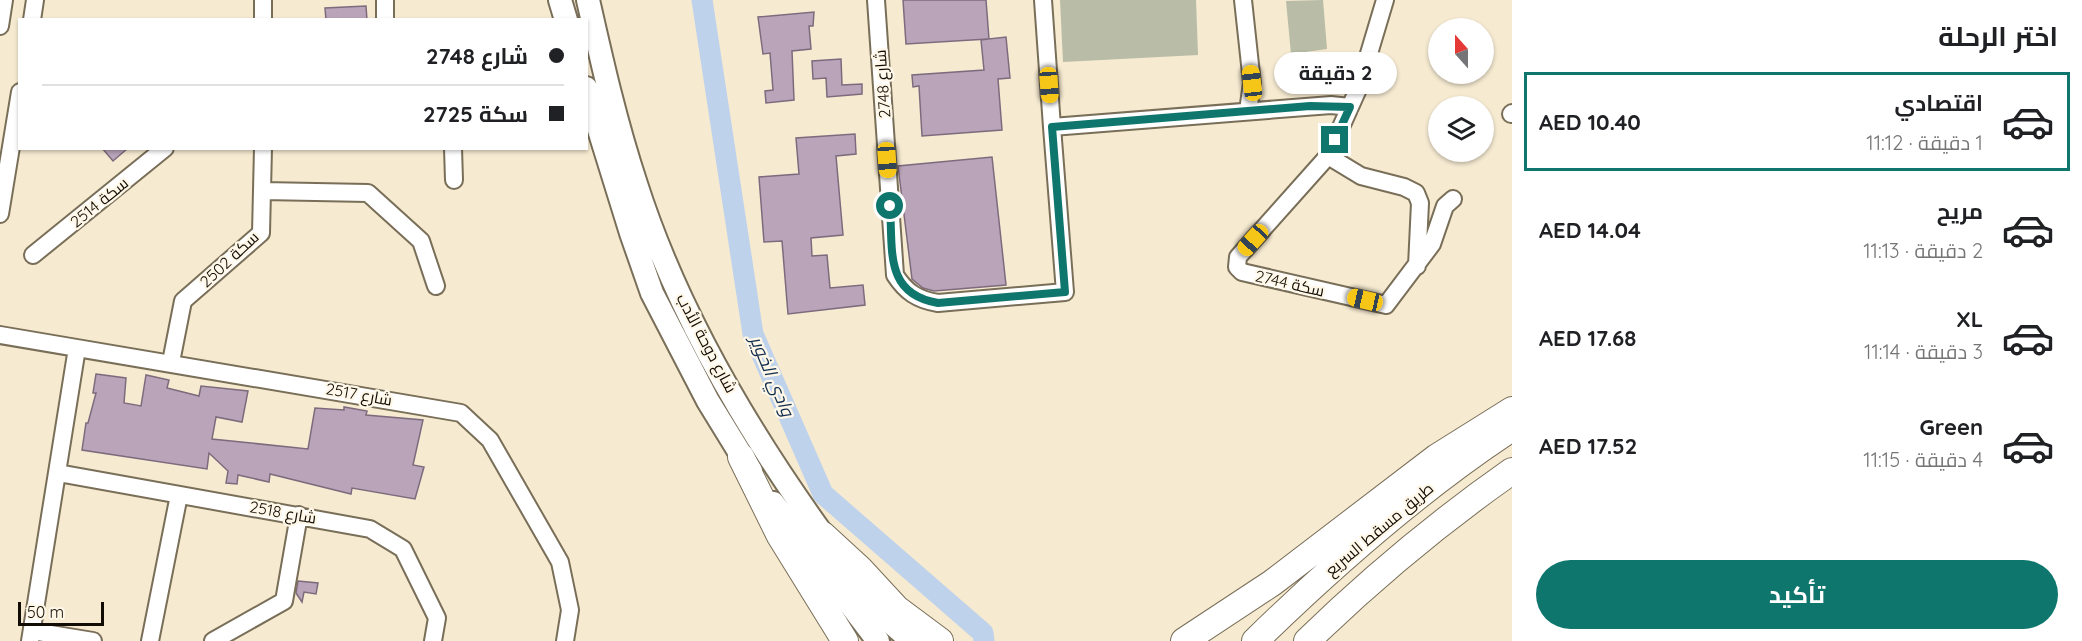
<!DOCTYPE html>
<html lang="ar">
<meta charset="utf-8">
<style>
:root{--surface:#fff;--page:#f2f2f2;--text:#202124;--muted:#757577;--line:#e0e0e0;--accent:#0f766e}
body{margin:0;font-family:Quicksand,Cairo,sans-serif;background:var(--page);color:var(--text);direction:rtl;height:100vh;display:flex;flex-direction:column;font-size:22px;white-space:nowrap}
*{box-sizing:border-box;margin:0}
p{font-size:20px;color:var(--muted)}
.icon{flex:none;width:33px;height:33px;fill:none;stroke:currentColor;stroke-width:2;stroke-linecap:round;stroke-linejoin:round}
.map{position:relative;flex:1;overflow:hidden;direction:ltr}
.side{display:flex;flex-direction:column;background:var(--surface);width:570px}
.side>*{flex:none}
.hud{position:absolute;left:18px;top:18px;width:570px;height:132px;border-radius:0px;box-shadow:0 2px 4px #0004;direction:rtl;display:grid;align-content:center;height:132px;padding:0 24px;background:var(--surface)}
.needle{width:39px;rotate:339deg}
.controls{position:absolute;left:1428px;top:18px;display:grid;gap:12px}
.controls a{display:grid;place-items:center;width:66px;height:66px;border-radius:50%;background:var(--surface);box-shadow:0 2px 4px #0004;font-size:30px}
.scale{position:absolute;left:18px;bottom:15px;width:86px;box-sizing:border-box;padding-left:6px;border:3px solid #110d05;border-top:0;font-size:16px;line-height:21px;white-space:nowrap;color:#110d05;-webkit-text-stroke:4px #fff8e8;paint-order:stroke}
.end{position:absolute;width:27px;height:27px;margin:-14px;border:8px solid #0f766e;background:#fff;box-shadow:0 0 0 3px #fff}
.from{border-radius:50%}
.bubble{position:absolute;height:42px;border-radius:21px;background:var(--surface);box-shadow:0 2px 4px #0004;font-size:20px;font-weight:700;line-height:42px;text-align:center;direction:rtl}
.car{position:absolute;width:18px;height:36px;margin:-18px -9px;border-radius:8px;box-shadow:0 0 4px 2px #0007;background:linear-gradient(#f5c518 24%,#345 0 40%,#f5c518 0 76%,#345 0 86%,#f5c518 0)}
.hud b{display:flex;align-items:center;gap:21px;height:57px;font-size:22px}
.hud b+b{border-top:2px solid var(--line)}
.hud i{width:15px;height:15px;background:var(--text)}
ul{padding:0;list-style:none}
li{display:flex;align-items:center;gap:18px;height:99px;margin:0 12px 9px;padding:0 12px;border:3px solid transparent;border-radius:0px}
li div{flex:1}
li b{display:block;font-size:22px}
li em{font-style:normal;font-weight:700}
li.active{border-color:var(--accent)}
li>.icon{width:54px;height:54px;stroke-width:1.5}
h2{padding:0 24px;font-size:27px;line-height:72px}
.cta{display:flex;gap:12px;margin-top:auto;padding:12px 24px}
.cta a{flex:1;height:69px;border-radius:36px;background:var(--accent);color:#fff;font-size:24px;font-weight:700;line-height:69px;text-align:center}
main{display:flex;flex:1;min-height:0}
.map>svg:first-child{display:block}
</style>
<main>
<section class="side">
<h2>اختر الرحلة</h2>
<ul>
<li class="active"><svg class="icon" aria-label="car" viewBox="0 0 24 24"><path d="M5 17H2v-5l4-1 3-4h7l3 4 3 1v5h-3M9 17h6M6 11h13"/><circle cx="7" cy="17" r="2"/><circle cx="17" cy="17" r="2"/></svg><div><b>اقتصادي</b><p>1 دقيقة · 11:12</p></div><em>AED 10.40</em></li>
<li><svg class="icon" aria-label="car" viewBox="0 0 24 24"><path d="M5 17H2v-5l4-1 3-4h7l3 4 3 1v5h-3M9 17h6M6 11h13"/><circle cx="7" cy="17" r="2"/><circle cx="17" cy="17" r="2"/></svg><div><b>مريح</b><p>2 دقيقة · 11:13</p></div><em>AED 14.04</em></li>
<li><svg class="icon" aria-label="car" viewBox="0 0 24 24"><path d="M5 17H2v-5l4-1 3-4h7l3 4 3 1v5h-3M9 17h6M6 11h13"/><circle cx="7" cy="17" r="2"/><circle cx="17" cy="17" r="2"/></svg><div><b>XL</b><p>3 دقيقة · 11:14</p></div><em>AED 17.68</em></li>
<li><svg class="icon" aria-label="car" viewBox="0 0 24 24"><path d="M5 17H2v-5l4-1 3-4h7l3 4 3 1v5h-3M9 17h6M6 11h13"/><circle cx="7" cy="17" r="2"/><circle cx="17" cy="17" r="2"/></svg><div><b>Green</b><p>4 دقيقة · 11:15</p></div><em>AED 17.52</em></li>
</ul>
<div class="cta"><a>تأكيد</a></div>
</section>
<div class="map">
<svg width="1512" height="641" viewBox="0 0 1512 641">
<rect width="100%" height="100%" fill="#f6ead1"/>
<path fill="#b9bca6" d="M1060,0H1196L1198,55L1063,62Z
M1323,0L1327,49L1291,54L1286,1Z"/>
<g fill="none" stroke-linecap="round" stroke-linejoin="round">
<path stroke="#bfd2ec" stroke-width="21" d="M702,0L753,334L823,494L983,633L984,641"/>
</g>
<path fill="#baa4ba" stroke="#7d6b7d" stroke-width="1.5" d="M903,0H986L989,39L1006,37L1010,78L998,79L1002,130L922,136L919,86L913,87L912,75L984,70L981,40L988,39L906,44Z
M366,6L367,20H326L325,8Z
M814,12L813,26H809L811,49L792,51L794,100L766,103L765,91L773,90L770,53L763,54L758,17Z
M841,59L842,85L862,84V94L827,97L826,78L813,79L812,61Z
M855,134L856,154L836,156L843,235L811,238L812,256L827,255L830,288L863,285L865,305L788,314L782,241L764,242L759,177L799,174L796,138Z
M102,148H128L113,161Z
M992,157L1006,285L934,291L923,288L912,279L898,166Z
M96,374L126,378L124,403L141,406L146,375L169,380L167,388L199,396L201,386L248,391L242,422L216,417L212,439L308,449L315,408L344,410V407L367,411L366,415L423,420L413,465L424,467L415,499L352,488L351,494L270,474L269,482L238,475L237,484L226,483L228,471L209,453L207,469L82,450L86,423H88L96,393H93Z
M298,581L318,583L316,594L304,592L302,602L296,593Z"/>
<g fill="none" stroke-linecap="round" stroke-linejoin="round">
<g stroke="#796e58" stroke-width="20">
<path id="minor" d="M263,0V20
M385,0V20
M876,0L895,275C906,292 918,300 938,303L1065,292L1052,127L1331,105L1350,107
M1043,0L1052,127
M1243,0L1252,83L1248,111
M1385,0L1359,87L1328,156L1238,257L1237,267L1242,272L1386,305L1432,244L1445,206L1453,199
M32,20L35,0
M0,26L4,0
M1511,114L1512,113
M453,148L454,180
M1328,156L1361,176L1404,187L1416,193L1420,203L1417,266
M263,191L368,193L421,241L436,286
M0,214L20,92
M33,255L165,148
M0,335L461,413L490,440L560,562L570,610L565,641
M171,362L183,301L261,233L263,148
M58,473L370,529L403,549L437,618L433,641
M32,631L93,641
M30,641L77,348
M150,641L179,495
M213,641L284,601L299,515"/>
</g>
<g stroke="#796e58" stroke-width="26">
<path id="major" d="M560,0L566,20
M588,0C602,62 616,124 636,184C675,306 746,428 820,531C848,570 874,613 913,641
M586,88L631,233L652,293L708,401L751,471
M773,503L878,641"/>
</g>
<g stroke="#796e58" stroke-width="28">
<path id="highway" d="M741,457L780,536L845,641
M823,535L860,569L897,609L940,641
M1184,641L1272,583L1437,457L1512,410
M1255,641C1334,564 1419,489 1512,428
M1307,641C1371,579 1439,522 1512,471"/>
</g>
<use href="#minor" stroke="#fff" stroke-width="16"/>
<use href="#major" stroke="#fff" stroke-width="22"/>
<use href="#highway" stroke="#fff" stroke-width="26"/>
</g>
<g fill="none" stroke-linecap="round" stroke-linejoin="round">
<path stroke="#0f766e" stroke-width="8" d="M890,206C893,250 884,294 938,303L1065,292L1052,127L1310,106L1350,107L1335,140"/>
</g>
<g text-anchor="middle" stroke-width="4.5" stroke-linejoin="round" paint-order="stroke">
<g font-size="16" fill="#110d05" stroke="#fff8e8">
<text transform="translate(882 84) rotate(-94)" y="6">شارع 2748</text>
<text transform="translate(99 202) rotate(-39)" y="6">سكة 2514</text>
<text transform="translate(229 259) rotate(-43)" y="6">2502 سكة</text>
<text transform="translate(1290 283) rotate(13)" y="6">سكة 2744</text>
<text transform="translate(707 343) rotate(62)" y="6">شارع دوحة الأدب</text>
<text transform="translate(359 394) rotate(10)" y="6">2517 شارع</text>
<text transform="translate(283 512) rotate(10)" y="6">2518 شارع</text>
<text transform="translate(1379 529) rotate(-40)" y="6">طريق مسقط السريع</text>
</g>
<g font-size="18" font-style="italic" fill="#112d4f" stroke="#fff8e8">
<text transform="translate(772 376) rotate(67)" y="6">وادي الخوير</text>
</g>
</g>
</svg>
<div class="controls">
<a><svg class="needle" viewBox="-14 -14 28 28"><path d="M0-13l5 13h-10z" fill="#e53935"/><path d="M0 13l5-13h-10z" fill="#757577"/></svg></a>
<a><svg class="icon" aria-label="layers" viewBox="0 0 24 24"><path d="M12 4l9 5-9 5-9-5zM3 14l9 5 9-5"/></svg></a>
</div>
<div class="scale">50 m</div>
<i class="end from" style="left:890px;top:206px"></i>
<i class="end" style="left:1335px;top:140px"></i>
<div class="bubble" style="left:1274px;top:52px;width:123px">2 دقيقة</div>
<i class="car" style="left:1252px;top:83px;rotate:353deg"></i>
<i class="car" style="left:1049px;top:85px;rotate:176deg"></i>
<i class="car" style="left:887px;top:160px;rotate:176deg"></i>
<i class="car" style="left:1253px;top:240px;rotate:222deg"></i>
<i class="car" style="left:1365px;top:300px;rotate:283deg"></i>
<div class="hud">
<b><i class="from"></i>شارع 2748</b>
<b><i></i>سكة 2725</b>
</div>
</div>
</main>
